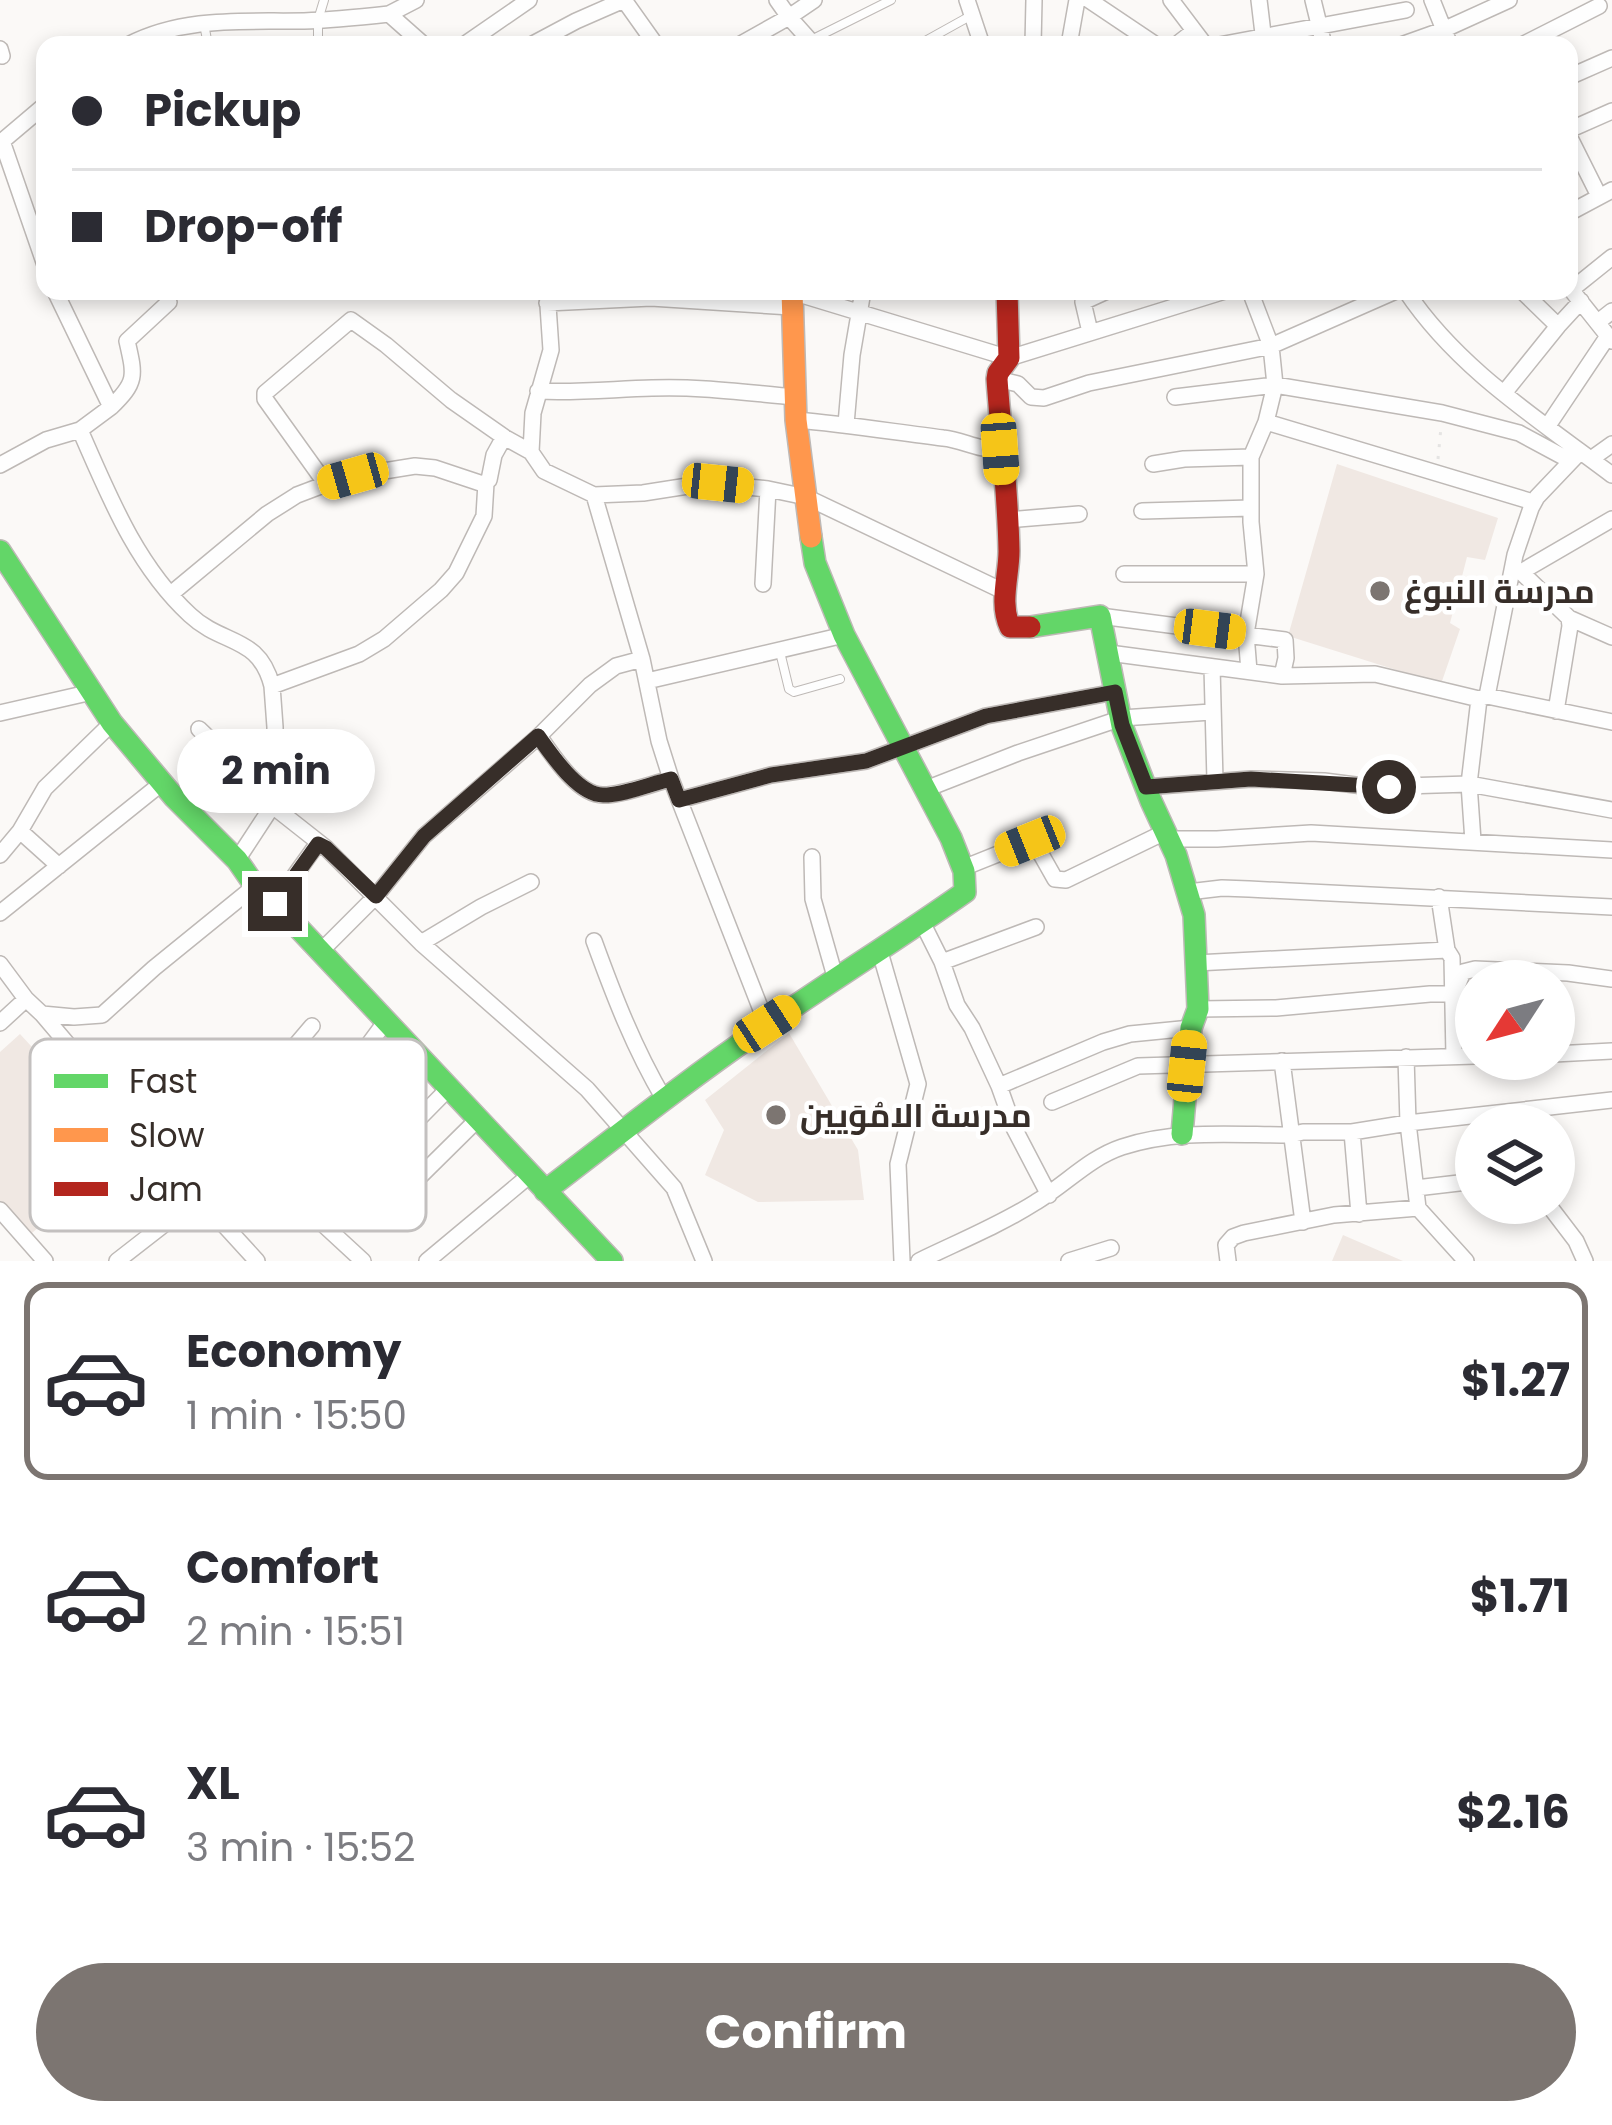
<!DOCTYPE html>
<meta charset="utf-8">
<style>
:root{--surface:#fff;--page:#f7f7f7;--text:#2b2b33;--muted:#7c7c81;--line:#e1e1e2;--accent:#7c7571}
body{margin:0;font-family:Poppins,Cairo,sans-serif;background:var(--page);color:var(--text);height:100vh;display:flex;flex-direction:column;font-size:45px;white-space:nowrap}
*{box-sizing:border-box;margin:0}
p{font-size:39px;color:var(--muted)}
.icon{flex:none;width:66px;height:66px;fill:none;stroke:currentColor;stroke-width:2;stroke-linecap:round;stroke-linejoin:round}
.map{position:relative;height:1261px;overflow:hidden}
.drawer{display:flex;flex-direction:column;background:var(--surface);flex:1}
.drawer>*{flex:none}
.guide{position:absolute;left:36px;top:36px;width:1542px;height:264px;border-radius:24px;box-shadow:0 6px 18px #0003;display:grid;align-content:center;height:264px;padding:0 36px;background:var(--surface)}
.needle{width:78px;rotate:234deg}
.buttons{position:absolute;left:1455px;top:960px;display:grid;gap:24px}
.buttons a{display:grid;place-items:center;width:120px;height:120px;border-radius:50%;background:var(--surface);box-shadow:0 6px 18px #0003;font-size:60px}
.end{position:absolute;width:54px;height:54px;margin:-27px;border:15px solid #372e29;background:#fff;box-shadow:0 0 0 6px #fff}
.from{border-radius:50%}
.bubble{position:absolute;height:84px;border-radius:42px;background:var(--surface);box-shadow:0 6px 18px #0003;font-size:39px;font-weight:700;line-height:84px;text-align:center}
.car{position:absolute;width:36px;height:72px;margin:-36px -18px;border-radius:15px;box-shadow:0 0 9px 3px #0007;background:linear-gradient(#f5c518 24%,#345 0 40%,#f5c518 0 76%,#345 0 86%,#f5c518 0)}
.guide b{display:flex;align-items:center;gap:42px;height:114px;font-size:45px}
.guide b+b{border-top:3px solid var(--line)}
.guide i{width:30px;height:30px;background:var(--text)}
ul{padding:21px 0 0;list-style:none}
li{display:flex;align-items:center;gap:36px;height:198px;margin:0 24px 18px;padding:0 12px;border:6px solid transparent;border-radius:24px}
li div{flex:1}
li b{display:block;font-size:45px}
li em{font-style:normal;font-weight:700}
li.on{border-color:var(--accent)}
li>.icon{width:108px;height:108px;stroke-width:1.5}
.primary-button{display:flex;gap:24px;margin-top:auto;padding:24px 36px}
.primary-button a{flex:1;height:138px;border-radius:72px;background:var(--accent);color:#fff;font-size:48px;font-weight:700;line-height:138px;text-align:center}
.map>svg:first-child{display:block}
</style>
<div class="map">
<svg width="1612" height="1261" viewBox="0 0 1612 1261">
<rect width="100%" height="100%" fill="#fbf9f7"/>
<path fill="#f0e8e3" d="M1337,464L1498,518L1485,560L1467,557L1450,623L1460,629L1441,684L1288,636Z
M789,1033L858,1150L864,1200L758,1202L705,1175L724,1130L705,1100Z
M20,1034L43,1059L35,1068L86,1125L97,1117L127,1152L26,1238L0,1208V1052Z
M1343,1235L1403,1261H1332Z"/>
<g fill="none" stroke-linecap="round" stroke-linejoin="round">
<g stroke="#beb9b6" stroke-width="10">
<path id="lane" d="M204,24L208,45
M811,40L891,0
M318,45V20L324,0
M918,45L972,15
M780,652L789,689L794,692L840,679"/>
</g>
<g stroke="#beb9b6" stroke-width="18">
<path id="street" d="M416,0L389,14L424,45
M777,0L789,17L814,0
M967,0L982,45
M1089,0L1156,45
M1171,0L1205,45
M1259,0L1264,42
M1313,0L1324,45
M1432,0L1450,45
M128,45C184,16 243,22 304,21C332,20 361,17 389,14
M464,45L529,0
M531,45L576,21L624,0L656,45
M739,45L789,17L814,45
M1033,45L1034,0
M1069,45L1077,0
M1176,45L1194,31
M1219,45L1406,10
M1401,45L1443,30L1509,0
M1522,45L1599,6
M0,49L2,56
M1569,77L1612,58
M1569,130L1612,111
M1569,136L1599,196
M2,141L45,265
M0,143L45,105
M1569,213L1612,190
M1569,287L1612,341
M1571,290L1612,257
M55,291L111,407L80,430
M547,291L551,350L533,413L531,452L544,471L594,495L643,493L707,483L768,489L806,497L1005,592
M1406,291C1458,369 1538,419 1612,475
M1522,291L1558,326
M792,292L1009,358L1225,291
M547,303L651,298L791,307
M1598,322L1612,311
M1090,332L1083,302L1107,291
M997,379L1018,384L1031,397L1044,398L1089,383L1271,346L1396,291
M538,391C577,393 614,389 652,388C700,386 747,393 795,397
M1504,393L1558,326L1581,301
M1175,397L1275,385L1442,413L1519,433L1571,461
M111,407C137,382 135,376 127,341L169,302
M796,420C845,424 894,432 943,438C964,440 978,451 1000,449
M1266,422L1533,502
M846,424L852,355L863,291
M1547,427L1608,336
M1591,459L1612,444
M1153,464L1184,459L1251,457
M0,465L46,440L80,430C109,496 136,565 190,615C223,646 259,635 272,686
M326,484L265,399V393L351,320L386,345L451,400L504,437
M594,495L642,659L659,741L671,779L767,1025
M1142,511L1251,508
M1006,520L1079,514
M1515,572H1521L1612,519
M1521,572L1569,618L1570,626L1556,711
M1124,574H1256
M763,584L768,489
M172,593L267,514L297,495L326,484L353,476L415,466L435,468L483,484L489,480L494,455L504,437L531,452
M1100,616L1285,640L1286,658L1282,676
M1569,618L1612,637
M1109,653L1282,676L1375,674L1479,699L1487,696L1612,722
M1212,667L1215,781
M1249,671L1246,634L1256,574L1251,522V457L1266,422L1275,385L1271,346L1250,291
M647,681L844,635
M1487,696L1515,555L1531,508L1537,497L1578,454
M0,713L92,692
M199,729L275,802
M539,736C552,755 578,795 603,795C622,795 651,784 671,779
M1146,787L1251,779L1324,781L1371,787L1469,784L1612,810
M926,789L1018,753L1122,718L1211,712
M679,800L771,775L866,761L986,716L1115,692
M274,807L326,848L421,943L587,1089L674,1188L704,1261
M1169,839H1217L1311,833L1612,850
M1473,841L1469,784L1479,699
M0,855L20,831
M812,857L813,899L836,980
M237,860L275,802V727L272,686L359,654L384,639L441,590L456,573L484,516L486,483
M59,866L20,831L45,788L112,723
M963,868L1033,840L1055,879L1066,880L1165,832
M1188,892L1222,888L1249,889L1612,907
M1439,897L1447,950
M275,903L318,843
M0,913L162,783
M922,922L942,962L1036,927
M594,941C614,996 634,1048 664,1099
M421,943L481,907L531,882
M320,952L376,896L424,836L539,736L590,685L616,666L642,659
M880,952L918,1084L898,1164L902,1261
M942,962L957,1005L972,1028L999,1086L1014,1128L1049,1195
M1196,963L1447,950L1452,958L1454,1056
M0,964L26,999L42,1014L182,1179L257,1261
M1198,1009L1276,1008L1430,994H1454L1463,972L1475,969L1568,973L1612,979
M42,1014L74,1017L102,1015L154,968L255,886
M0,1023L26,999
M1554,1054L1612,1051
M1406,1057L1408,1123L1418,1208L1466,1261
M1282,1061L1303,1222
M999,1086L1103,1042L1130,1034L1191,1028
M1052,1102L1138,1066L1476,1056
M1352,1132L1359,1214
M182,1179L312,1026
M1416,1188L1476,1181
M394,1202L478,1119
M1547,1203L1576,1241L1585,1261
M0,1210L45,1261
M231,1231L386,1021
M117,1261L198,1198
M363,1261L325,1226L323,1216L449,1088
M427,1261L530,1175
M919,1261C958,1242 1000,1225 1036,1202C1066,1184 1089,1158 1122,1147C1176,1129 1234,1135 1290,1135L1303,1132H1352L1408,1123L1612,1100
M1069,1261L1111,1248
M1228,1261L1226,1245L1233,1237L1244,1233L1334,1215L1418,1208"/>
</g>
<g stroke="#beb9b6" stroke-width="24">
<path id="fast" d="M0,551L112,723L174,797L237,860L255,886L275,903L612,1261
M1030,627L1100,616L1122,726L1151,801L1176,855L1194,915L1198,1009L1191,1028L1182,1134
M545,1191C618,1135 690,1078 766,1026C832,980 900,938 965,892L964,871L951,838L844,635L815,563L811,537"/>
</g>
<g stroke="#beb9b6" stroke-width="24">
<path id="slow" d="M792,291L796,420L811,537"/>
</g>
<g stroke="#beb9b6" stroke-width="24">
<path id="jam" d="M1007,291L1009,358L998,373L997,379C1001,436 1008,494 1009,551C1009,576 999,603 1010,627H1030"/>
</g>
<path stroke="#e5e4e3" stroke-width="3" stroke-dasharray="3 9" stroke-linecap="butt" d="M1438,459L1441,427"/>
<use href="#lane" stroke="#fefefe" stroke-width="8"/>
<use href="#street" stroke="#fefefe" stroke-width="15"/>
<use href="#fast" stroke="#63d668" stroke-width="21"/>
<use href="#slow" stroke="#ff974d" stroke-width="21"/>
<use href="#jam" stroke="#b3261e" stroke-width="21"/>
</g>
<g fill="none" stroke-linecap="round" stroke-linejoin="round">
<path stroke="#372e29" stroke-width="15" d="M275,904L318,844L326,848L376,896L424,836L538,736C552,755 578,795 603,795C624,795 650,784 671,779L679,800L771,775L866,761L986,716L1115,692L1122,725L1146,787L1251,779L1389,787"/>
</g>
<g fill="#7c7571" stroke="#fff" stroke-width="4.5">
<circle cx="1380" cy="591" r="12"/>
<circle cx="776" cy="1115" r="12"/>
</g>
<g text-anchor="middle" stroke-width="9" stroke-linejoin="round" paint-order="stroke">
<g font-size="33" font-weight="bold" fill="#372e29" stroke="#fff" text-anchor="start">
<text x="1404" y="603">مدرسة النبوغ</text>
<text x="800" y="1127">مدرسة الامُوَيين</text>
</g>
</g>
<rect x="30" y="1039" width="396" height="192" rx="18" fill="#fff" stroke="#c3c0bf" stroke-width="3"/>
<rect x="54" y="1074" width="54" height="14" fill="#63d668"/>
<rect x="54" y="1128" width="54" height="14" fill="#ff974d"/>
<rect x="54" y="1182" width="54" height="14" fill="#b3261e"/>
<g font-size="33" fill="#372e29">
<text x="129" y="1093">Fast</text>
<text x="129" y="1147">Slow</text>
<text x="129" y="1201">Jam</text>
</g>
</svg>
<div class="buttons">
<a><svg class="needle" viewBox="-14 -14 28 28"><path d="M0-13l5 13h-10z" fill="#e53935"/><path d="M0 13l5-13h-10z" fill="#7c7c81"/></svg></a>
<a><svg class="icon" aria-label="layers" viewBox="0 0 24 24"><path d="M12 4l9 5-9 5-9-5zM3 14l9 5 9-5"/></svg></a>
</div>
<i class="end from" style="left:1389px;top:787px"></i>
<i class="end" style="left:275px;top:904px"></i>
<div class="bubble" style="left:177px;top:729px;width:198px">2 min</div>
<i class="car" style="left:1000px;top:449px;rotate:176deg"></i>
<i class="car" style="left:353px;top:476px;rotate:254deg"></i>
<i class="car" style="left:718px;top:483px;rotate:96deg"></i>
<i class="car" style="left:1210px;top:629px;rotate:97deg"></i>
<i class="car" style="left:1030px;top:841px;rotate:248deg"></i>
<i class="car" style="left:767px;top:1024px;rotate:57deg"></i>
<i class="car" style="left:1187px;top:1066px;rotate:6deg"></i>
<div class="guide">
<b><i class="from"></i>Pickup</b>
<b><i></i>Drop-off</b>
</div>
</div>
<section class="drawer">
<ul>
<li class="on"><svg class="icon" aria-label="car" viewBox="0 0 24 24"><path d="M5 17H2v-5l4-1 3-4h7l3 4 3 1v5h-3M9 17h6M6 11h13"/><circle cx="7" cy="17" r="2"/><circle cx="17" cy="17" r="2"/></svg><div><b>Economy</b><p>1 min · 15:50</p></div><em>$1.27</em></li>
<li><svg class="icon" aria-label="car" viewBox="0 0 24 24"><path d="M5 17H2v-5l4-1 3-4h7l3 4 3 1v5h-3M9 17h6M6 11h13"/><circle cx="7" cy="17" r="2"/><circle cx="17" cy="17" r="2"/></svg><div><b>Comfort</b><p>2 min · 15:51</p></div><em>$1.71</em></li>
<li><svg class="icon" aria-label="car" viewBox="0 0 24 24"><path d="M5 17H2v-5l4-1 3-4h7l3 4 3 1v5h-3M9 17h6M6 11h13"/><circle cx="7" cy="17" r="2"/><circle cx="17" cy="17" r="2"/></svg><div><b>XL</b><p>3 min · 15:52</p></div><em>$2.16</em></li>
</ul>
<div class="primary-button"><a>Confirm</a></div>
</section>
